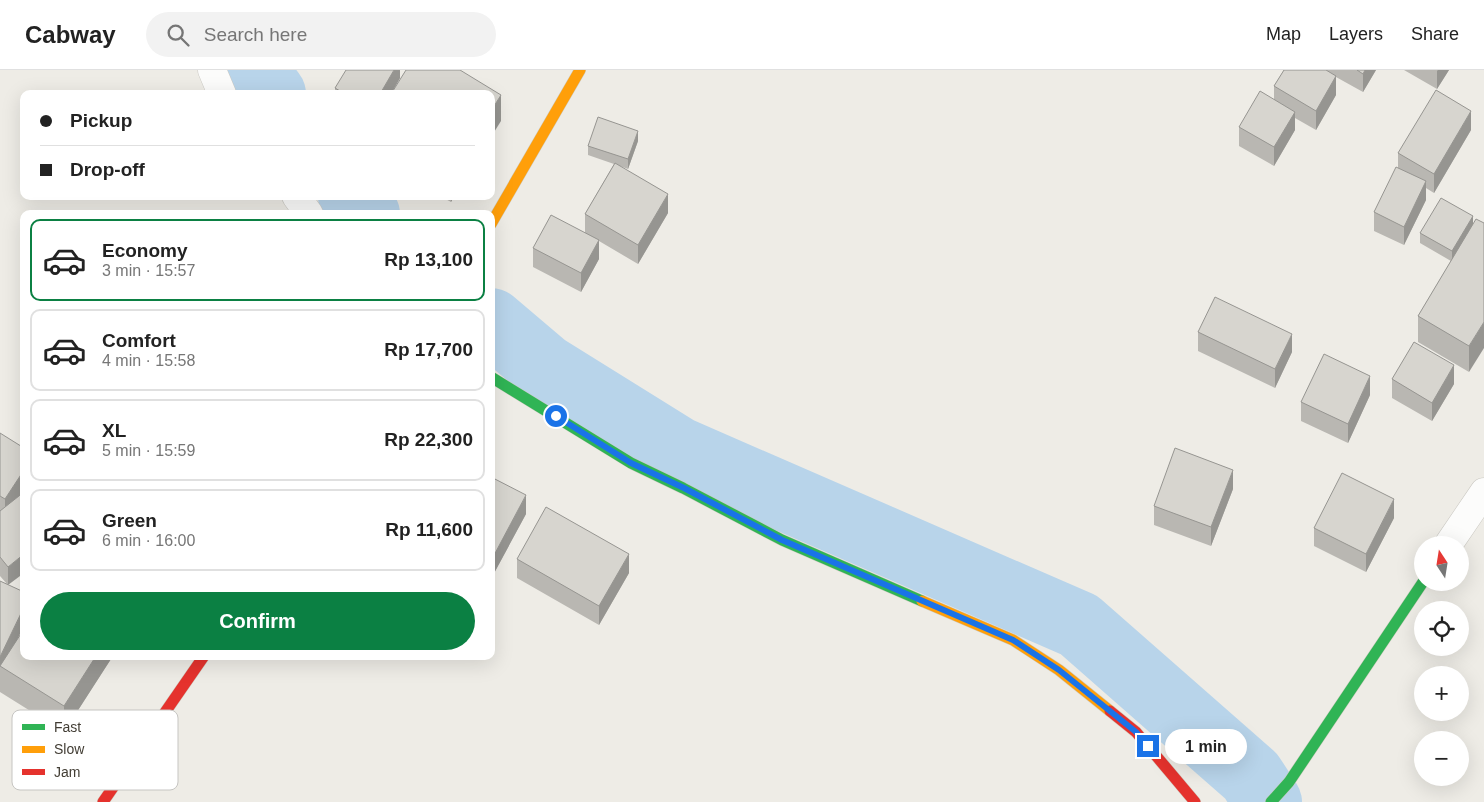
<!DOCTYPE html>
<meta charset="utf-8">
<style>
:root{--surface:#fff;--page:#f2f2f2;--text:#222;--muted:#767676;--line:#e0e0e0;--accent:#0b8043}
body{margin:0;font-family:Arial,sans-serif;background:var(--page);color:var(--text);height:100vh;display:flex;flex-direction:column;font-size:19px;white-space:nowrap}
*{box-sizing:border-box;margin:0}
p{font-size:16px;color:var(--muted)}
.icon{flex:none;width:28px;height:28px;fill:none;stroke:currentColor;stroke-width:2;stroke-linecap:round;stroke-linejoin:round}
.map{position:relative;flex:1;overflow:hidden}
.sheet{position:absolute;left:20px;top:140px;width:475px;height:450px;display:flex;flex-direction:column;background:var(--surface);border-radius:10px;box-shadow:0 5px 20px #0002}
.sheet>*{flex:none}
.hud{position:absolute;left:20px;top:20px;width:475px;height:110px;border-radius:10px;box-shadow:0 5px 20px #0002;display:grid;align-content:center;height:110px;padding:0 20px;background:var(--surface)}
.needle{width:32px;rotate:348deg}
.controls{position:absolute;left:1414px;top:466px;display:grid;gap:10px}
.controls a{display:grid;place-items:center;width:55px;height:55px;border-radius:50%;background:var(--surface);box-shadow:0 5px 20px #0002;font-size:25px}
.end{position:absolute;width:22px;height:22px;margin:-11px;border:6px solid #1a73e8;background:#fff;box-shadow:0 0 0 2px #fff}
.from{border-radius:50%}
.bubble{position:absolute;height:35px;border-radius:18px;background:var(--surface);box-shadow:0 5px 20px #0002;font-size:16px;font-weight:700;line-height:35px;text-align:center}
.hud b{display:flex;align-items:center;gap:18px;height:48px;font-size:19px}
.hud b+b{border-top:1px solid var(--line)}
.hud i{width:12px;height:12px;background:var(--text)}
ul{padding:9px 0 0;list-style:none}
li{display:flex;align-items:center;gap:15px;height:82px;margin:0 10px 8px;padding:0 10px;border:2px solid var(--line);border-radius:10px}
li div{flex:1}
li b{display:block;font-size:19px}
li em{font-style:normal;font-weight:700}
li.on{border-color:var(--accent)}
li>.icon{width:45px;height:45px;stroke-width:1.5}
.primary-button{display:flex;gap:10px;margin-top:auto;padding:10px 20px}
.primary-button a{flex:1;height:58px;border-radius:30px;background:var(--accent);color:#fff;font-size:20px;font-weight:700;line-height:58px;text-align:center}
header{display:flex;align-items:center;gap:30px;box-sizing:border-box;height:70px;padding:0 25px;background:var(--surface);border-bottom:1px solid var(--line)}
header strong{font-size:24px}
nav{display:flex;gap:28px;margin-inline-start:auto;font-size:18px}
.search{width:350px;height:45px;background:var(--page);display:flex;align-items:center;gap:12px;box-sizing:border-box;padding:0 18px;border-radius:28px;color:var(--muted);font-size:19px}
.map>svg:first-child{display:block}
</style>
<header>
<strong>Cabway</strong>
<div class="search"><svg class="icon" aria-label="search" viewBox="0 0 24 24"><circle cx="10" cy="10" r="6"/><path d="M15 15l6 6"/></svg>Search here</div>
<nav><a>Map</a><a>Layers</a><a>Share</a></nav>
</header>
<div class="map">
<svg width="1484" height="732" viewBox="0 0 1484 732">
<rect width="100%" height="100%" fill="#eeece6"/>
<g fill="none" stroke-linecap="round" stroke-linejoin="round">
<path stroke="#b8d4ea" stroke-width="68" d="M253,0L272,24
M352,126L366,144
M491,252L544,297L679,381L1079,555L1251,706L1268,732"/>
<g stroke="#cac8c2" stroke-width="29">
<path id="street" d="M212,0L222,24
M296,126L309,144
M1448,475L1484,422"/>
</g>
<g stroke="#ccc9bd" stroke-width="12">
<path id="fast" d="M491,307L631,393L683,418L782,470L922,531
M1271,732L1289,712L1423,512"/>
</g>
<g stroke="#ccc9bd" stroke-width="12">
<path id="slow" d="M491,154L580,0
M922,531L1013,570L1059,600L1110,641"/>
</g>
<g stroke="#ccc9bd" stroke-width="12">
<path id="jam" d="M1110,641L1136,662L1195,732
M103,732L204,586"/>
</g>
<use href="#street" stroke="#fcfcfb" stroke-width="28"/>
<use href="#fast" stroke="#30b455" stroke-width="11"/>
<use href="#slow" stroke="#ff9f0a" stroke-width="11"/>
<use href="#jam" stroke="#e5322d" stroke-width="11"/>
</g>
<path fill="#b9b7b2" d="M400,0V8L391,24H335V18Z
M1284,0H1376L1363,22L1336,7V25L1316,60L1295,48V60L1274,96L1239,76V57L1274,29V16Z
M1404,0H1449L1437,19Z
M1471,60L1434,123L1426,118V130L1404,175L1374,161V142L1398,98V83Z
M638,71L628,99L620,96L668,143L638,194L599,171V189L581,222L533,197V178L585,163V144L614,94L588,85V76Z
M440,126H454L451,132Z
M1473,146L1469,302L1418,272V246L1451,191L1420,173V163Z
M1198,262L1292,282L1275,318L1198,281Z
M1392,309L1454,314L1432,351L1392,328Z
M1370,325L1348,373L1301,351V332Z
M0,363L24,419L19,426L8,515L18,568L111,586V589L64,662L0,622V511L7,514L0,506Z
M491,407L526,444L492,507H491Z
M1233,419L1211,476L1154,455V436Z
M1394,448L1366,502L1314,476V458Z
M517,489L629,503L599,555L517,508Z"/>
<path fill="#969591" d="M394,0H400V8L391,24H380Z
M1365,0H1376L1363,22V4Z
M1438,0H1449L1437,19V1Z
M1336,6V25L1316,60V41Z
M501,25V51L491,67V41Z
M1471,41V60L1434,123V104Z
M1295,42V60L1274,96V77Z
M638,61V71L628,99V89Z
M1426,111V130L1404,175V157Z
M668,124V143L638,194V175Z
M451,126H454L451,132Z
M1473,146V156L1452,191V181Z
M599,170V189L581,222V203Z
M1484,252V278L1469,302V276Z
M1292,264V282L1275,318V299Z
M1454,295V314L1432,351V333Z
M1370,306V325L1348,373V354Z
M24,400V419L5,448V429Z
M1233,400V419L1211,476V457Z
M526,425V444L492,507V489Z
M1394,429V448L1366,502V484Z
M24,484V503L8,515V497Z
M629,484V503L599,555V536Z
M24,537V556L3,598L0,596V606V587Z
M96,586H111V589L64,662V636Z"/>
<path fill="#d7d5cf" stroke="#969591" d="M346,0H394L380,24H345L335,18Z
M406,0H460L501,25L491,41V24H391Z
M1284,0H1326L1336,6L1316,41L1274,16Z
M1357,0H1365L1363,4Z
M1436,20L1471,41L1434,104L1398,83Z
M1260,21L1295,42L1274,77L1239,57Z
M598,47L638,61L628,89L588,76Z
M615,93L668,124L638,175L585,144Z
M1396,97L1426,111L1404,157L1374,142Z
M1441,128L1473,146L1452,181L1420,163Z
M551,145L599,170L581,203L533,178Z
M1476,149L1484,153V252L1469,276L1418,246Z
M1215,227L1292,264L1275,299L1198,262Z
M1414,272L1454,295L1432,333L1392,309Z
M1324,284L1370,306L1348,354L1301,332Z
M0,363L24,378V400L5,429L0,426Z
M1175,378L1233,400L1211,457L1154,436Z
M1342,403L1394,429L1366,484L1314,458Z
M491,407L526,425L492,489L491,488Z
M24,422V484L8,497L0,487V441Z
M546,437L629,484L599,536L517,489Z
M0,511L24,522V537L0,587Z
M24,559V586H96L64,636L0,596Z"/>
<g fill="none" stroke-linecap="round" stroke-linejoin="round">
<path stroke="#1a73e8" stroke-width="6" d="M556,346L631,393L684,418L782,470L1013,570L1059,600L1136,662L1148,676"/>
</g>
<rect x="12" y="640" width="166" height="80" rx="8" fill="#fff" stroke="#c6c5c2" stroke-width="1"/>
<rect x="22" y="654" width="23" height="6" fill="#30b455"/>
<rect x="22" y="676" width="23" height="7" fill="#ff9f0a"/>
<rect x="22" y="699" width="23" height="6" fill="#e5322d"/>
<g font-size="14" fill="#423d34">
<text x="54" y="662">Fast</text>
<text x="54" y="684">Slow</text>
<text x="54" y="707">Jam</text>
</g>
</svg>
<div class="controls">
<a><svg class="needle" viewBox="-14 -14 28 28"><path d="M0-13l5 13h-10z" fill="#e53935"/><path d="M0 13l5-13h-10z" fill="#767676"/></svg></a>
<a><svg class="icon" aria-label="locate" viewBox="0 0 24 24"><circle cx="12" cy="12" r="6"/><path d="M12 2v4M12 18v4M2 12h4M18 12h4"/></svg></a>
<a>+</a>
<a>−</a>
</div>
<i class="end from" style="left:556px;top:346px"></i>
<i class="end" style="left:1148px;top:676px"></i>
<div class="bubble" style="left:1165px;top:659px;width:82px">1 min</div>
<div class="hud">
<b><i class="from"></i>Pickup</b>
<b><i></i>Drop-off</b>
</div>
<section class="sheet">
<ul>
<li class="on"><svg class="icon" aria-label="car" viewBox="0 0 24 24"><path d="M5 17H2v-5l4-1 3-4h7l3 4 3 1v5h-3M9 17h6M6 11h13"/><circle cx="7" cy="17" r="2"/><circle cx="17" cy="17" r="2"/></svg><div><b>Economy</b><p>3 min · 15:57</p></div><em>Rp 13,100</em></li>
<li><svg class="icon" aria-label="car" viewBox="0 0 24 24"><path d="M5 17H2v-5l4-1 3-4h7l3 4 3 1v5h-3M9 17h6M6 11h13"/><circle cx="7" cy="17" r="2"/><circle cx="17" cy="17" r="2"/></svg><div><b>Comfort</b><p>4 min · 15:58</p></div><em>Rp 17,700</em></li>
<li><svg class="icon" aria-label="car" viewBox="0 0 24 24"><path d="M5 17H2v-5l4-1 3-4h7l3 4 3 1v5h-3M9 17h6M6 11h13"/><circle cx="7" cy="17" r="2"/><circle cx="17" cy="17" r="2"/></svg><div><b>XL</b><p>5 min · 15:59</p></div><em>Rp 22,300</em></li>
<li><svg class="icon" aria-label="car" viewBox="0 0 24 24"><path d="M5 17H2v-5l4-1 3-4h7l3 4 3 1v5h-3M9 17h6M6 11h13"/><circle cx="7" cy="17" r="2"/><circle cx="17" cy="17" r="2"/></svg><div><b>Green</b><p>6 min · 16:00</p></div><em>Rp 11,600</em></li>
</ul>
<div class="primary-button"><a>Confirm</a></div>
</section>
</div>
